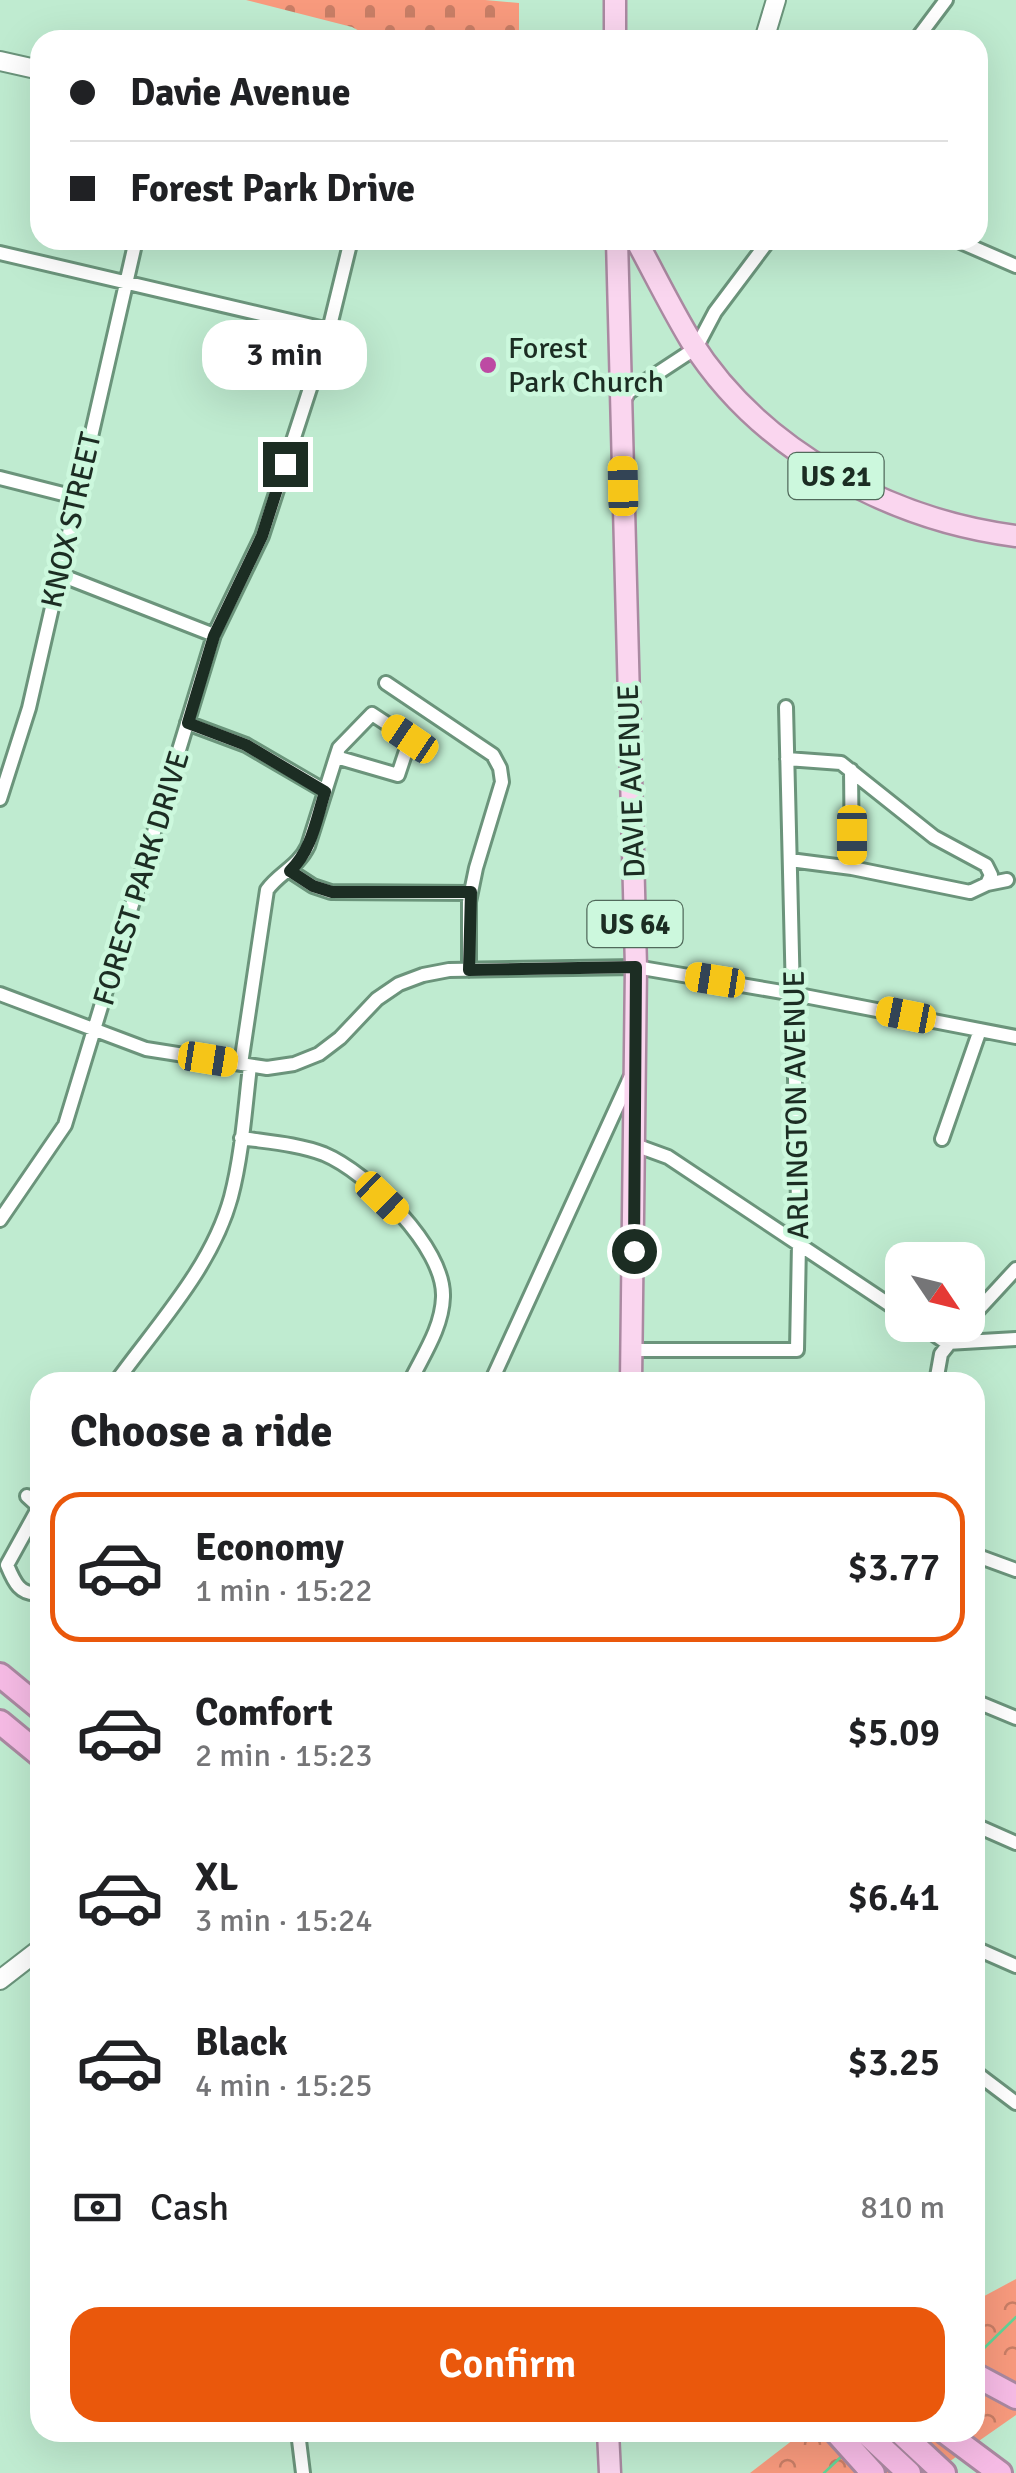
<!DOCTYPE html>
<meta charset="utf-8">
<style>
:root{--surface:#fff;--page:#f2f2f2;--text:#202124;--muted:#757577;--line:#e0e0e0;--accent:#ea580c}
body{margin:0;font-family:Signika,sans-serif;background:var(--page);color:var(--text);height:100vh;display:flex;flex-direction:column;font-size:38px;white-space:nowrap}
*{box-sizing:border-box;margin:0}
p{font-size:32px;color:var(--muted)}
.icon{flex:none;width:55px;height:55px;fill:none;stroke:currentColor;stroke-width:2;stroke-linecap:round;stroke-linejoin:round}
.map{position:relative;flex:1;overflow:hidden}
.side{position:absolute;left:30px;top:1372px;width:955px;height:1070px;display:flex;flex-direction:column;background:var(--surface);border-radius:30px;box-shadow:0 10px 40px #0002}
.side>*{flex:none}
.banner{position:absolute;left:30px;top:30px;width:958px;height:220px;border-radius:30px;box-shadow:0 10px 40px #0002;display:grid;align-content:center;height:220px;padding:0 40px;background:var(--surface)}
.needle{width:65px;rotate:125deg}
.tools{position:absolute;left:885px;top:1242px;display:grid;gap:20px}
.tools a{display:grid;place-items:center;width:100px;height:100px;border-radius:20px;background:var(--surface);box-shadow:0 10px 40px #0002;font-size:50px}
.end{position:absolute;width:45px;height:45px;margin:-22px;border:12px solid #1c2d23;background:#fff;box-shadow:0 0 0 5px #fff}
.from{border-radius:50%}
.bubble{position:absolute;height:70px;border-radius:30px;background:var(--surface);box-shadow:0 10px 40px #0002;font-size:32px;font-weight:600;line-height:70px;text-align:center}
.car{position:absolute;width:30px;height:60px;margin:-30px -15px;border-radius:12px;box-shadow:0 0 8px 2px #0007;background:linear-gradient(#f5c518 24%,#345 0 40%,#f5c518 0 76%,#345 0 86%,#f5c518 0)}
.banner b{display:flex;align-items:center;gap:35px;height:95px;font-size:38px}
.banner b+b{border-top:2px solid var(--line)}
.banner i{width:25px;height:25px;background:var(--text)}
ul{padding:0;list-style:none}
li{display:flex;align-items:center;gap:30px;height:150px;margin:0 20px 15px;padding:0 20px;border:5px solid transparent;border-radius:30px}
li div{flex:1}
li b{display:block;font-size:38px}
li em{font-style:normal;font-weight:600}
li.selected{border-color:var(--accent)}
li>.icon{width:90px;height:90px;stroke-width:1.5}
h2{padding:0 40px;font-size:45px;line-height:120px}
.pay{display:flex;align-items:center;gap:25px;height:110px;padding:0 40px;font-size:38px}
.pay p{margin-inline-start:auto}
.action{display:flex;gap:20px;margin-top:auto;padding:20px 40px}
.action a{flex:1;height:115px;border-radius:30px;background:var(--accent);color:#fff;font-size:40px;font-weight:600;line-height:115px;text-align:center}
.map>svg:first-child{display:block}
</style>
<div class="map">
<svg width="1016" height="2473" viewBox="0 0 1016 2473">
<defs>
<pattern id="cemetery-stones" width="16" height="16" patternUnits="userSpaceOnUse" patternTransform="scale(2.5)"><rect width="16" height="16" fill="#f89a7d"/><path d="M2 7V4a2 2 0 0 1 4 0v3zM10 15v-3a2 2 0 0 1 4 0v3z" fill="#c87e66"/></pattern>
<pattern id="park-crowns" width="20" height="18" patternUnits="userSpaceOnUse" patternTransform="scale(2.5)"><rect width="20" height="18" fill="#f89a7d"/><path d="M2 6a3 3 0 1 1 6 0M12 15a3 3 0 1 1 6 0" fill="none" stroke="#c87e66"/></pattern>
</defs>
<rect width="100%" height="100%" fill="#bfebd0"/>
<path fill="url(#cemetery-stones)" d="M246,0H485L519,3V40H376L352,27Z"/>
<path fill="url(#park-crowns)" d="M1016,2279V2415L933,2473H750L802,2433L975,2432V2301Z"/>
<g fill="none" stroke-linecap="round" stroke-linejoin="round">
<path stroke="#62d497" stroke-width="2.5" d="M975,2357L1016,2317
M824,2473L844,2454"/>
<g stroke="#6b947b" stroke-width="18">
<path id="street" d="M916,40L946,0
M956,240L1016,266
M0,253L329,330
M623,401L629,392L696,348L715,312L769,240
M0,478L75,497
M58,574L214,635
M386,683L493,755L500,768L502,782L476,868L469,902V970
M187,723L246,745L325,791
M787,759L841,763L934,837L986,865L991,875L987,884
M851,770L852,868
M0,799L29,708L136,240
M790,860L852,868L970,892L987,884L1007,880
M290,871L313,886L331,892L471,893
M0,994L146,1049L267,1068L294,1064L319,1054L340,1038L377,999L399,984L423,975L449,970L636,967L794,994L1016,1037
M241,1064L267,890C279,873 298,867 308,846L336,757L339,748L372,714L410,739L398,775L336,757
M241,1138C268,1142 298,1144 324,1154C367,1172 445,1247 443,1297C442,1328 423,1355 410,1382
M942,1139L980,1030
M635,1145L668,1157L902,1313
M0,1220L65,1125L214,635L262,536L329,330L351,240
M968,1321L1016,1269
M921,1325L947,1343L1016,1339
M633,1350H797L799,1243L786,707
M116,1382C157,1325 212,1267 231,1197C242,1155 245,1109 250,1066
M491,1382L630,1078H633
M936,1382L941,1354L964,1325
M27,1496L39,1507L7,1565C14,1582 20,1596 40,1593
M975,1555L1016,1570
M975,1701L1016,1718
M975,1825L1016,1843
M975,1948L1016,1966
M975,2072L1016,2103
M298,2432L303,2473"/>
</g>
<g stroke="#6b947b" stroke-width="22">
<path id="secondary" d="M764,40L776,0
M0,61L40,70
M0,1980L40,1949"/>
</g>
<g stroke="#aa89a1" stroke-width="25">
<path id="primary" d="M615,0V40
M617,240L636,967L631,1382
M636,240C654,273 671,308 691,341C760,451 891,520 1016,536
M608,2432L610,2473"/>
</g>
<g stroke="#aa89a1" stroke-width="28">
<path id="highway" d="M0,1675L40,1708
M0,1722L40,1755
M975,2375L1016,2397
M836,2432L873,2473
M865,2432L909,2473
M900,2432L944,2473
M945,2432L1000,2473"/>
</g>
<use href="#street" stroke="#fff" stroke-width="12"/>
<use href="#secondary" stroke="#fff" stroke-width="18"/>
<use href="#primary" stroke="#fad6ef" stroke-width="20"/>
<use href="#highway" stroke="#f6bbe5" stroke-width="22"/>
</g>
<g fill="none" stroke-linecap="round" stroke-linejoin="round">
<path stroke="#1c2d23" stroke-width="12" d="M285,464L262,536L214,636L188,723L246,745L325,792C316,820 312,850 290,871L313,886L332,892H471L469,970L636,967L634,1251"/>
</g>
<circle fill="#bd4aa3" stroke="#ccf8dd" stroke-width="4" cx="488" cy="365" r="10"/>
<g text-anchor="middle" stroke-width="9" stroke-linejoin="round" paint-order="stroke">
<g fill="#ccf8dd" stroke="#516a5b" stroke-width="2.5">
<rect x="788.5" y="453" width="95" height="46" rx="8"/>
<rect x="587.5" y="901" width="95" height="46" rx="8"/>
</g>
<g font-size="28" font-weight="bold" fill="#1c2d23">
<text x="836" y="486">US 21</text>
<text x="635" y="934">US 64</text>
</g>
<g font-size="30" fill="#1c2d23" stroke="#ccf8dd" text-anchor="start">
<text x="508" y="358">Forest<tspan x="508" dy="34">Park Church</tspan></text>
</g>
<g font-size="30" fill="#1c2d23" stroke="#ccf8dd">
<text transform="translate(71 520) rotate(-77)" y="10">KNOX STREET</text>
<text transform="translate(631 781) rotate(-92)" y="10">DAVIE AVENUE</text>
<text transform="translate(141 878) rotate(-73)" y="10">FOREST PARK DRIVE</text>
<text transform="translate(796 1105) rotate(-91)" y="10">ARLINGTON AVENUE</text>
</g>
</g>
</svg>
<div class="tools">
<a><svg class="needle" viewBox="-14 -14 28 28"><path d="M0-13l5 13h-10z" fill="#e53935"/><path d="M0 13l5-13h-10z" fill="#757577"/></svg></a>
</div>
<i class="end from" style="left:634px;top:1251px"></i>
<i class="end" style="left:285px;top:464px"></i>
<div class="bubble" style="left:202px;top:320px;width:165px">3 min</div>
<i class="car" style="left:623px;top:486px;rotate:359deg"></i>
<i class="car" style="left:410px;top:739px;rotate:304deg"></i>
<i class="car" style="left:852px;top:835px;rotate:180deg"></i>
<i class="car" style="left:715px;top:980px;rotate:279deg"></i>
<i class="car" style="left:906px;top:1015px;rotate:281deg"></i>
<i class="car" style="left:208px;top:1059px;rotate:99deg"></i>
<i class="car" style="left:382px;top:1198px;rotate:134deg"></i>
<div class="banner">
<b><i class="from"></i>Davie Avenue</b>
<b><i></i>Forest Park Drive</b>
</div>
<section class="side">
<h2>Choose a ride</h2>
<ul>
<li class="selected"><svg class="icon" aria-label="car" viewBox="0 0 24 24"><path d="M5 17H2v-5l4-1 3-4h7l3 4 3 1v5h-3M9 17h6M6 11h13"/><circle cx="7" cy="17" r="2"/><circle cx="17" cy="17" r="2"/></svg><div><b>Economy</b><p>1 min · 15:22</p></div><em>$3.77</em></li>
<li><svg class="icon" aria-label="car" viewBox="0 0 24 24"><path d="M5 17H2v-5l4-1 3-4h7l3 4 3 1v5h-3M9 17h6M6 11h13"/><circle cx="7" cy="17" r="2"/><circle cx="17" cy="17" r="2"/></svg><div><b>Comfort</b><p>2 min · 15:23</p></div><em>$5.09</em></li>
<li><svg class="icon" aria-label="car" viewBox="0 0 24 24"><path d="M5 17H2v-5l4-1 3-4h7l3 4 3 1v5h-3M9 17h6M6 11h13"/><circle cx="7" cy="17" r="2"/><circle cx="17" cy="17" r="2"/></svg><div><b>XL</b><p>3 min · 15:24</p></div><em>$6.41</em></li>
<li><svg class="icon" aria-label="car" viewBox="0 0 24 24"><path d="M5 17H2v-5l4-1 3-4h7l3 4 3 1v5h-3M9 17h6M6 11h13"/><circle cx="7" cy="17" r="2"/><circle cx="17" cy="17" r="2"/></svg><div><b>Black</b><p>4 min · 15:25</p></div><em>$3.25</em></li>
</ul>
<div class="pay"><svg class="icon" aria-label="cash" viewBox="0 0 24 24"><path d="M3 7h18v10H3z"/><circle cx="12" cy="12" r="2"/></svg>Cash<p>810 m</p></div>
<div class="action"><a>Confirm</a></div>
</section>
</div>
